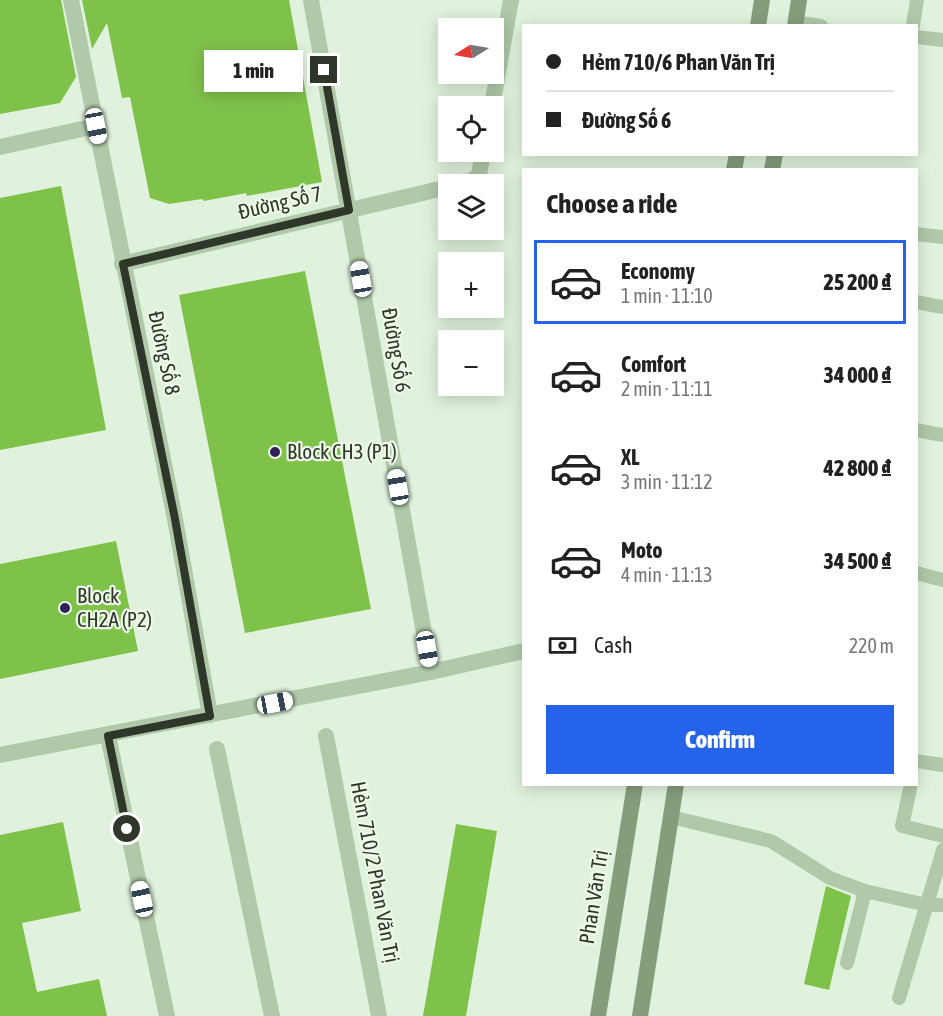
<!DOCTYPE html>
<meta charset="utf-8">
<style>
:root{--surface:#fff;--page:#f2f2f2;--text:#222;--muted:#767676;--line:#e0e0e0;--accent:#2563eb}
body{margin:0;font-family:"Asap Condensed",sans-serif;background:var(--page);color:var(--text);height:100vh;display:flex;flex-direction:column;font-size:22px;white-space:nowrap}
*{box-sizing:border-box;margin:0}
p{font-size:20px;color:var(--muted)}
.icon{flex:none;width:33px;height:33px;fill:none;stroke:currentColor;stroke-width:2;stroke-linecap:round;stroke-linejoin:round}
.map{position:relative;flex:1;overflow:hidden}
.details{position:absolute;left:522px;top:168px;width:396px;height:618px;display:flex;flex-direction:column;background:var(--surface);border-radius:0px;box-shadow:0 3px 15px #0003}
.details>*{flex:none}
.banner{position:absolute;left:522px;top:24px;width:396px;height:132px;border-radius:0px;box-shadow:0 3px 15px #0003;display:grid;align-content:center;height:132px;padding:0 24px;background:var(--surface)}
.needle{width:39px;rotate:259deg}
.fabs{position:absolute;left:438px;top:18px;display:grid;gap:12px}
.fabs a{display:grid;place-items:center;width:66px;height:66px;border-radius:0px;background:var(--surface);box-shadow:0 3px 15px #0003;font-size:30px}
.end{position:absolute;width:27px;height:27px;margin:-14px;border:8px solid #2e3729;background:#fff;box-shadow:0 0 0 3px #fff}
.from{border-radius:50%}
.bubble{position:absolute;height:42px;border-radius:0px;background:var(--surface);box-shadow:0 3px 15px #0003;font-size:20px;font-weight:800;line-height:42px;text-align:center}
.car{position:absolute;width:18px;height:36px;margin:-18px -9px;border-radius:8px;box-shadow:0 0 4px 2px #0007;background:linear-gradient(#fff 24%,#345 0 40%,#fff 0 76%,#345 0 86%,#fff 0)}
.banner b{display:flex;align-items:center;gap:21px;height:57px;font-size:22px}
.banner b+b{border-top:2px solid var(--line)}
.banner i{width:15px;height:15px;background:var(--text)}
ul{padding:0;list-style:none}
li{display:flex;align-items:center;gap:18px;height:84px;margin:0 12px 9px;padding:0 12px;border:3px solid transparent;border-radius:0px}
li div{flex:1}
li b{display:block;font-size:22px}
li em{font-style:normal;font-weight:800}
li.on{border-color:var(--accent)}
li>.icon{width:54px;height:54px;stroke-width:1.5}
h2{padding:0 24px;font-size:27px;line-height:72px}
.pay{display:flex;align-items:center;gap:15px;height:66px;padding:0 24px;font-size:22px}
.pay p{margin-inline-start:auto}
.action{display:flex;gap:12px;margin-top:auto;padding:12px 24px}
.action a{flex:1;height:69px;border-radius:0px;background:var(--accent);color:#fff;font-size:24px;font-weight:800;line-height:69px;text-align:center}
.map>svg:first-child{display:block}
</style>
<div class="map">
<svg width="943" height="1016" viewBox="0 0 943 1016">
<rect width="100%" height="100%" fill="#e0f2dd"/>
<path fill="#7fc24a" d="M0,0H61L76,77L60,103L0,114Z
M82,0H289L322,182L247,196L246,193L204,201L202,199L169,204L150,198L130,97L122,98L107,23L92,49Z
M61,186L106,430L0,450V198Z
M305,271L371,609L245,633L179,295Z
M116,541L138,651L0,679V564Z
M63,822L81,911L22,923L37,992L99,979L107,1016H0V835Z
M456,824L497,831L466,1016H423Z
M826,886L851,896L829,990L804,984Z"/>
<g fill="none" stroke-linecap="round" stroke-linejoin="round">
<path stroke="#b0c9a9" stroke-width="14" d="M795,22L821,26
M913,26L917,0
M916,37L943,40
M916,234L943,237
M916,302L943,307
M916,430L943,435
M916,573L943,580
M916,761L943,765
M911,784L902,826L943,836
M671,817L771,841L830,878L865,891L927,905H943
M847,963L865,891
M899,998L943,850"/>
<path stroke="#b0c9a9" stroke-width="16" d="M71,0L175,519L210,715
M311,0L431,672
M492,106L511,0
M0,147L96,126
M457,184L471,181L479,175L483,152
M122,264L448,187
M108,736L167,1016
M326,736L379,1016
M217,749L272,1016
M0,755L431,672L524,651"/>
<path stroke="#869d7b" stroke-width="16" d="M758,26L762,0
M795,26L799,0
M734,170L737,154
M772,170L775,154
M598,1016L635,784
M640,1016L676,784"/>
</g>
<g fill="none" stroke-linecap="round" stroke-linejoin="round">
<path stroke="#2e3729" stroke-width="8" d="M127,829L108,736L210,716L175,519L123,264L349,210L324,70"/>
</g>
<g fill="#351f57" stroke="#ecf9e9" stroke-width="2">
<circle cx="275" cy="452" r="6"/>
<circle cx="65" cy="608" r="6"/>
</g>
<g text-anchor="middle" stroke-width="4.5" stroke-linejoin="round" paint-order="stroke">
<g font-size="21" fill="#2e3729" stroke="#ecf9e9">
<text transform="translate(280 203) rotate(-13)" y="7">Đường Số 7</text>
<text transform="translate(396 350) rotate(80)" y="7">Đường Số 6</text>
<text transform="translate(164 353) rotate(78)" y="7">Đường Số 8</text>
<text transform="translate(375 872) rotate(79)" y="7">Hẻm 710/2 Phan Văn Trị</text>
<text transform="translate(594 897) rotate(-81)" y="7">Phan Văn Trị</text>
</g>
<g font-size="21" fill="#2e3729" stroke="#ecf9e9" text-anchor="start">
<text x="287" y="459">Block CH3 (P1)</text>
<text x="77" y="603">Block<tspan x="77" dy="24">CH2A (P2)</tspan></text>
</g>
</g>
</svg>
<div class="fabs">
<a><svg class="needle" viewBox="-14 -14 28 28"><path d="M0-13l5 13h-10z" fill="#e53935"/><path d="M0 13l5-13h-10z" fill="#767676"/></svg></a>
<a><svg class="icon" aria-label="locate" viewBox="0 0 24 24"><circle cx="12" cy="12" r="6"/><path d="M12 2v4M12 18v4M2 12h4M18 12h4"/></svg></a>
<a><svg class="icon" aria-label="layers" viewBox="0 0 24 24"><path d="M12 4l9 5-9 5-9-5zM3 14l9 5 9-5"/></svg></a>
<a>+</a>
<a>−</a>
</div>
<i class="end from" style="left:127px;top:829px"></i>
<i class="end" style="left:324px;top:70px"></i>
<div class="bubble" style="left:204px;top:50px;width:99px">1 min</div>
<i class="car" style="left:96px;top:126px;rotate:169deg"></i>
<i class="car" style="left:361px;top:279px;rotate:350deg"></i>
<i class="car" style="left:398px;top:487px;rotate:350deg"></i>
<i class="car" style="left:427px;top:649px;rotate:170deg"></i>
<i class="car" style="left:275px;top:703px;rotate:79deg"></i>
<i class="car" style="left:142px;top:899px;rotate:348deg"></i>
<div class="banner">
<b><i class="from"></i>Hẻm 710/6 Phan Văn Trị</b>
<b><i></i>Đường Số 6</b>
</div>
<section class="details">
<h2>Choose a ride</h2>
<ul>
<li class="on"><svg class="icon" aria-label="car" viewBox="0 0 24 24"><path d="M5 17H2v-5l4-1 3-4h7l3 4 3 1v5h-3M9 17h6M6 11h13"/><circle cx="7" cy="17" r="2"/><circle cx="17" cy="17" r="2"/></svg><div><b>Economy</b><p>1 min · 11:10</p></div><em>25 200 ₫</em></li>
<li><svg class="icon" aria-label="car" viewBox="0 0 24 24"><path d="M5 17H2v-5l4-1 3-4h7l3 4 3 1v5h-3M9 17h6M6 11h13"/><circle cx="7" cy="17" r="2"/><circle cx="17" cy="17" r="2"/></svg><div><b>Comfort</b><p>2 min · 11:11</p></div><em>34 000 ₫</em></li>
<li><svg class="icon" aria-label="car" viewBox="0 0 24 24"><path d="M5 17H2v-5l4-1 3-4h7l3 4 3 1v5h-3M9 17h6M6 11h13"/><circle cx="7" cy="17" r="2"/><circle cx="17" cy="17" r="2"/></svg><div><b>XL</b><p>3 min · 11:12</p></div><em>42 800 ₫</em></li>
<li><svg class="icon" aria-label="car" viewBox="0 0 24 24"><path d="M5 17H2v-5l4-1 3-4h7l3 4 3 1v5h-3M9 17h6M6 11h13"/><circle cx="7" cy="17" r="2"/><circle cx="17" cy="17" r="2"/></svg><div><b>Moto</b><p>4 min · 11:13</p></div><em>34 500 ₫</em></li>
</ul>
<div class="pay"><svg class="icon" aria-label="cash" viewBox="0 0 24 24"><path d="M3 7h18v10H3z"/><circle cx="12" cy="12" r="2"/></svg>Cash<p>220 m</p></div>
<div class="action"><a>Confirm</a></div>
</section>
</div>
